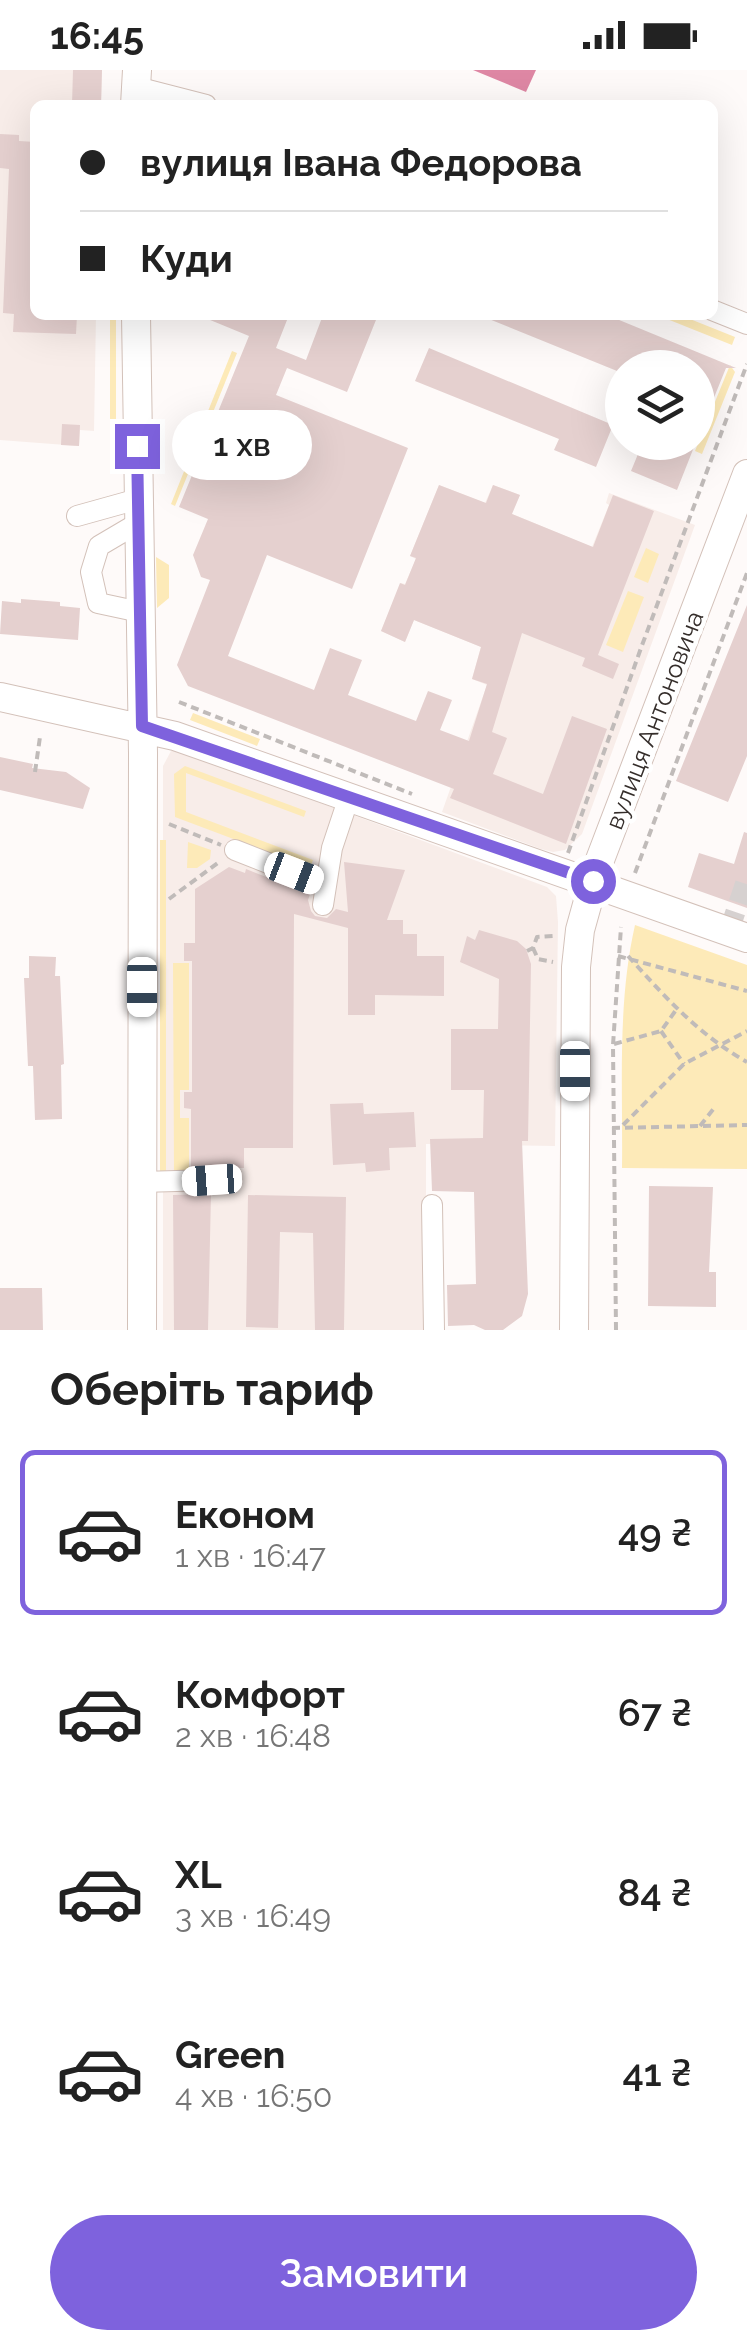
<!DOCTYPE html>
<html lang="uk">
<meta charset="utf-8">
<style>
:root{--surface:#fff;--page:#f2f2f2;--text:#222;--muted:#767676;--line:#e0e0e0;--accent:#7e62dd}
body{margin:0;font-family:Raleway,sans-serif;background:var(--page);color:var(--text);height:100vh;display:flex;flex-direction:column;font-size:38px;white-space:nowrap}
*{box-sizing:border-box;margin:0}
p{font-size:32px;color:var(--muted)}
.icon{flex:none;width:55px;height:55px;fill:none;stroke:currentColor;stroke-width:2;stroke-linecap:round;stroke-linejoin:round}
.map{position:relative;height:1260px;overflow:hidden}
.details{display:flex;flex-direction:column;background:var(--surface);flex:1}
.details>*{flex:none}
.hud{position:absolute;left:30px;top:30px;width:688px;height:220px;border-radius:15px;box-shadow:0 10px 40px #0002;display:grid;align-content:center;height:220px;padding:0 50px;background:var(--surface)}
.tools{position:absolute;left:605px;top:280px;display:grid;gap:20px}
.tools a{display:grid;place-items:center;width:110px;height:110px;border-radius:50%;background:var(--surface);box-shadow:0 10px 40px #0002;font-size:50px}
.end{position:absolute;width:45px;height:45px;margin:-22px;border:12px solid #7e62dd;background:#fff;box-shadow:0 0 0 5px #fff}
.from{border-radius:50%}
.bubble{position:absolute;height:70px;border-radius:35px;background:var(--surface);box-shadow:0 10px 40px #0002;font-size:32px;font-weight:600;line-height:70px;text-align:center}
.car{position:absolute;width:30px;height:60px;margin:-30px -15px;border-radius:12px;box-shadow:0 0 8px 2px #0007;background:linear-gradient(#fff 24%,#345 0 40%,#fff 0 76%,#345 0 86%,#fff 0)}
.hud b{display:flex;align-items:center;gap:35px;height:95px;font-size:38px}
.hud b+b{border-top:2px solid var(--line)}
.hud i{width:25px;height:25px;background:var(--text)}
ul{padding:0;list-style:none}
li{display:flex;align-items:center;gap:30px;height:165px;margin:0 20px 15px;padding:0 30px;border:5px solid transparent;border-radius:15px}
li div{flex:1}
li b{display:block;font-size:38px}
li em{font-style:normal;font-weight:600}
li.current{border-color:var(--accent)}
li>.icon{width:90px;height:90px;stroke-width:1.5}
h2{padding:0 50px;font-size:45px;line-height:120px}
.cta{display:flex;gap:20px;margin-top:auto;padding:20px 50px}
.cta a{flex:1;height:115px;border-radius:60px;background:var(--accent);color:#fff;font-size:40px;font-weight:600;line-height:115px;text-align:center}
.status{display:flex;justify-content:space-between;align-items:center;height:70px;padding:0 50px;background:var(--surface);direction:ltr}
.status svg{height:28px;fill:currentColor}
.map>svg:first-child{display:block}
</style>
<div class="status"><b>16:45</b><svg viewBox="0 0 49 12"><path d="M0 12V9h3v3zM5 12V6h3v6zM10 12V3h3v9zM15 12V0h3v12zM26 1h20v11H26zM47 4h2v5h-2z"/></svg></div>
<div class="map">
<svg width="747" height="1260" viewBox="0 0 747 1260">
<rect width="100%" height="100%" fill="#fefaf9"/>
<path fill="#f8ede9" d="M0,0H102L101,35H35V245H96L94,361L80,360L79,376L0,370Z
M439,415L485,433L493,415L520,425L515,436L503,432L500,439L592,477L609,435L606,433L609,423L695,455L582,764L565,780L553,782L541,779L442,742L487,615L472,609L481,577L414,550L405,572L381,561L401,513L405,514L416,489L410,486Z
M178,680L547,817L556,826L558,852L555,1076L426,1074V1260H163V696L171,681Z"/>
<path fill="#fdeab8" d="M110,245H116V359H110Z
M657,245H680L735,267L732,275Z
M232,281L237,283L175,436L171,434Z
M730,295L735,302L702,384L695,381Z
M646,478L659,484L648,513L634,507Z
M156,487L169,495V528L157,538Z
M628,521L644,527L623,582L606,575Z
M193,643L260,669L257,676L190,650Z
M185,696L306,741L304,747L186,703V742L313,790L310,798L175,747L174,704Z
M160,770H166V1102H160Z
M188,772L211,780L210,789L197,798H187Z
M635,855L747,895V1099L622,1098C623,1018 617,934 635,855Z
M173,893H189V1020H180V1048H189V1104H174Z"/>
<path fill="#de87a4" d="M473,0H536L526,22Z"/>
<path fill="#e5d0cf" d="M73,0H102L101,35H72Z
M0,64L19,65V71L35,72V245H77L76,264L13,262L14,244L3,243L9,99L0,98Z
M198,245H289L276,278L306,290L323,245H378L347,322L287,298L276,325L408,378L352,519L267,485L228,586L314,620L330,578L362,590L348,625L416,651L428,621L452,630L440,660L469,671L487,614L472,609L481,577L414,550L405,572L381,561L400,513L405,515L416,488L410,486L439,415L486,433L493,415L520,425L512,444L593,477L613,425L654,441L598,585L619,594L613,609L582,596L585,588L522,563L492,662L507,668L493,704L543,724L572,646L607,659L566,774L450,728L454,719L188,616L177,595L210,510L201,507L193,485L208,449L179,437L249,266Z
M479,245H607L736,298H726L698,367V298H622V303Z
M429,278L613,355L596,397L554,380L559,369L415,311Z
M62,354L80,355L79,376L61,375Z
M643,372H696L677,420L631,401Z
M21,529L60,532V536L80,538L78,570L0,564L2,531L21,533Z
M747,535V686L728,732L676,711Z
M0,687L33,694L32,698L66,702L90,718L83,739L0,720Z
M744,762L747,763V838L688,817L699,783L734,794Z
M344,792L405,800L387,850H403V864H417V886H444V926L375,925V945H348V858L294,844L293,1078H244V1098L191,1097V1039L184,1038V1022H192V891H184V873H195V819L229,797L245,803L246,799L310,824L308,830L311,841L315,846L327,848L336,839L348,842Z
M479,860L517,871L526,879L531,894L528,1071H522L528,1224L522,1246L503,1260H485L474,1255L448,1256L447,1215L476,1214L474,1122L432,1121L430,1069L483,1068L484,1020H451V959H498L499,909L460,892L467,866L475,870Z
M29,886L56,887L55,906H60L64,994L61,995L62,1049L35,1050L33,996H28L24,908H29Z
M363,1033L364,1044L414,1042L416,1077L389,1078L390,1100L366,1102L365,1093L333,1095L330,1034Z
M649,1116L713,1117L709,1202H716V1237L648,1236Z
M211,1124L208,1260H174L173,1125Z
M248,1125L346,1127L344,1260H315L313,1163L280,1162L278,1258L246,1257Z
M0,1218H42L43,1260H0Z"/>
<g fill="none" stroke-linecap="round" stroke-linejoin="round">
<path stroke="#d6d1d0" stroke-width="20" stroke-dasharray="20 10" stroke-linecap="butt" d="M729,861L747,808"/>
<g stroke="#d3c1b9" stroke-width="22">
<path id="minor" d="M136,17L206,35
M712,240L747,254
M77,446L138,429
M138,453L99,476L91,502L98,533L140,542
M235,780L324,815
M323,835L332,778L349,727
M141,1112L212,1110
M432,1135L434,1260"/>
</g>
<g stroke="#d3c1b9" stroke-width="30">
<path id="major" d="M135,35L137,0
M136,245L143,683L142,1260
M0,627L175,666L747,868
M574,1260L576,897L580,860L598,795L747,404"/>
</g>
<path stroke="#c0bbb9" stroke-width="4" stroke-dasharray="8 5" stroke-linecap="butt" d="M179,632L412,724
M35,702L40,667
M169,754L221,775
M568,783L641,578L747,294
M635,803L747,503
M169,829L219,792
M533,878L538,889L553,892
M527,881L533,878L537,867L553,866
M618,886L747,921
M628,886C665,927 699,965 747,992
M661,961L684,994
M614,974L661,961L676,940
M623,1055L684,994L747,961
M700,1056L715,1037
M612,1058L747,1055
M616,1260L613,975L621,857"/>
<use href="#minor" stroke="#fff" stroke-width="20"/>
<use href="#major" stroke="#fff" stroke-width="28"/>
</g>
<g fill="none" stroke-linecap="round" stroke-linejoin="round">
<path stroke="#7e62dd" stroke-width="12" d="M137,376L142,656L593,811"/>
</g>
<g text-anchor="middle" stroke-width="9" stroke-linejoin="round" paint-order="stroke">
<g font-size="25" fill="#352e2b" stroke="#fff">
<text transform="translate(654 650) rotate(-69)" y="9">вулиця Антоновича</text>
</g>
</g>
</svg>
<div class="tools">
<a><svg class="icon" aria-label="layers" viewBox="0 0 24 24"><path d="M12 4l9 5-9 5-9-5zM3 14l9 5 9-5"/></svg></a>
</div>
<i class="end from" style="left:593px;top:811px"></i>
<i class="end" style="left:137px;top:376px"></i>
<div class="bubble" style="left:172px;top:340px;width:140px">1 хв</div>
<i class="car" style="left:294px;top:803px;rotate:111deg"></i>
<i class="car" style="left:142px;top:917px;rotate:180deg"></i>
<i class="car" style="left:575px;top:1001px;rotate:180deg"></i>
<i class="car" style="left:212px;top:1110px;rotate:266deg"></i>
<div class="hud">
<b><i class="from"></i>вулиця Івана Федорова</b>
<b><i></i>Куди</b>
</div>
</div>
<section class="details">
<h2>Оберіть тариф</h2>
<ul>
<li class="current"><svg class="icon" aria-label="car" viewBox="0 0 24 24"><path d="M5 17H2v-5l4-1 3-4h7l3 4 3 1v5h-3M9 17h6M6 11h13"/><circle cx="7" cy="17" r="2"/><circle cx="17" cy="17" r="2"/></svg><div><b>Економ</b><p>1 хв · 16:47</p></div><em>49 ₴</em></li>
<li><svg class="icon" aria-label="car" viewBox="0 0 24 24"><path d="M5 17H2v-5l4-1 3-4h7l3 4 3 1v5h-3M9 17h6M6 11h13"/><circle cx="7" cy="17" r="2"/><circle cx="17" cy="17" r="2"/></svg><div><b>Комфорт</b><p>2 хв · 16:48</p></div><em>67 ₴</em></li>
<li><svg class="icon" aria-label="car" viewBox="0 0 24 24"><path d="M5 17H2v-5l4-1 3-4h7l3 4 3 1v5h-3M9 17h6M6 11h13"/><circle cx="7" cy="17" r="2"/><circle cx="17" cy="17" r="2"/></svg><div><b>XL</b><p>3 хв · 16:49</p></div><em>84 ₴</em></li>
<li><svg class="icon" aria-label="car" viewBox="0 0 24 24"><path d="M5 17H2v-5l4-1 3-4h7l3 4 3 1v5h-3M9 17h6M6 11h13"/><circle cx="7" cy="17" r="2"/><circle cx="17" cy="17" r="2"/></svg><div><b>Green</b><p>4 хв · 16:50</p></div><em>41 ₴</em></li>
</ul>
<div class="cta"><a>Замовити</a></div>
</section>
